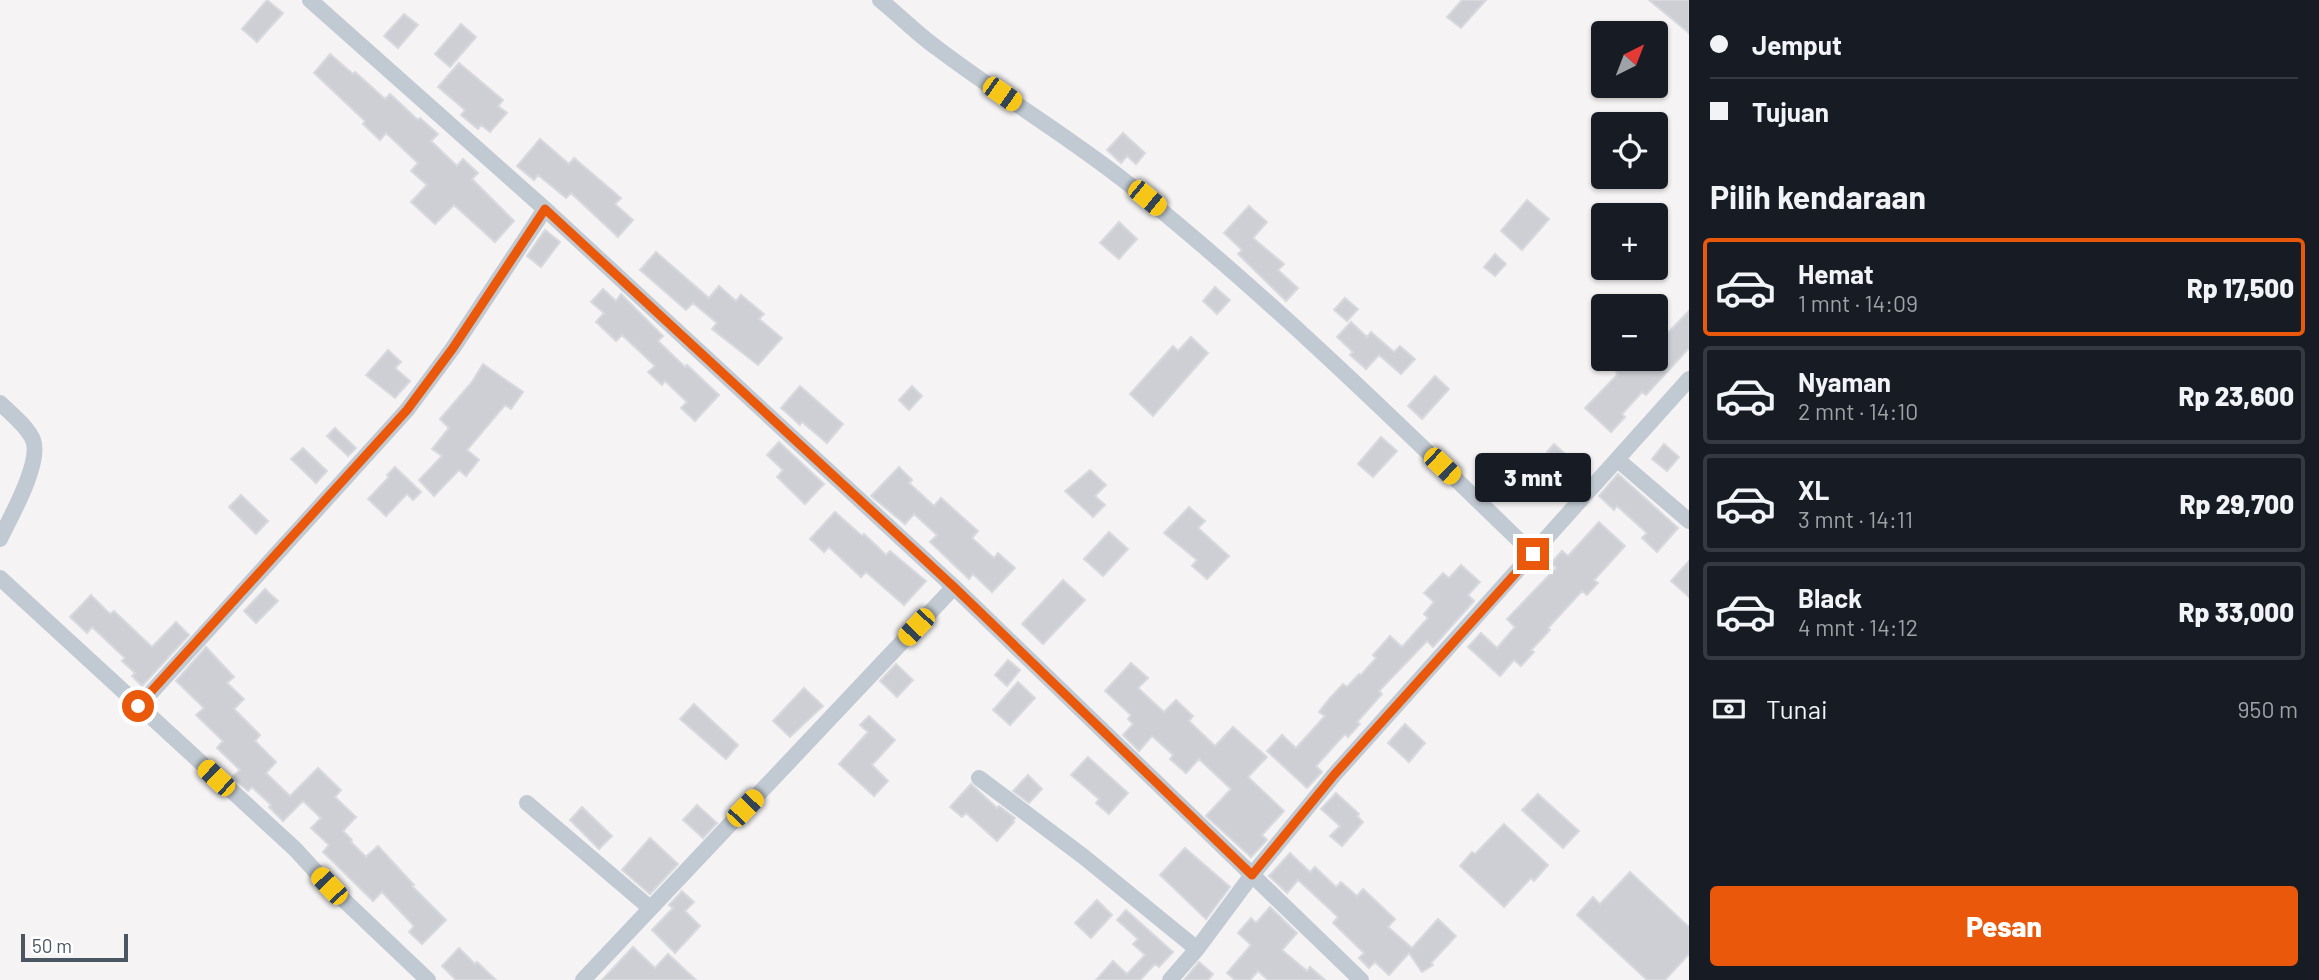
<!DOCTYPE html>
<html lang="id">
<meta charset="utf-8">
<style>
:root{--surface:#171b24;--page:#242831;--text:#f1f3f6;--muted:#9ea1a6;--line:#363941;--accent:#ea580c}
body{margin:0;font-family:Barlow,sans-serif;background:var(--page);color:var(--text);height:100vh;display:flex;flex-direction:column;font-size:26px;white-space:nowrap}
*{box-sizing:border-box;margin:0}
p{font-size:23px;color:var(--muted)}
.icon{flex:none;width:38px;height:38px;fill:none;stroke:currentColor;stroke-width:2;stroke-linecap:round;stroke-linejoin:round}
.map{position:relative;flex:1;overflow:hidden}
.drawer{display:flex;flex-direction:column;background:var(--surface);width:630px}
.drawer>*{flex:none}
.banner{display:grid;align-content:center;height:154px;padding:0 21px;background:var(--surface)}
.needle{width:46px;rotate:42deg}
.tools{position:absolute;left:1591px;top:21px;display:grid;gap:14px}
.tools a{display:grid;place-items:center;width:77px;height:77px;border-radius:7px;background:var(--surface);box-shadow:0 2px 5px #0004;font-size:35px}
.scale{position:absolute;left:21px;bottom:18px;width:107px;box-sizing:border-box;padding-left:7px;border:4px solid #4a5661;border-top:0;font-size:19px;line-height:24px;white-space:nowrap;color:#4a5661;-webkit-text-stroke:5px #fff;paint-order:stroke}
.end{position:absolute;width:32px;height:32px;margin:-16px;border:9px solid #ea580c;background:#fff;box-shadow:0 0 0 4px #fff}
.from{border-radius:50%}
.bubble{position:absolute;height:49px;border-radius:7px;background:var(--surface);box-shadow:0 2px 5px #0004;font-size:23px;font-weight:800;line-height:49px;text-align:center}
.car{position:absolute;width:21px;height:42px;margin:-21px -10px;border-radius:9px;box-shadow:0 0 5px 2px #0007;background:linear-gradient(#f5c518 24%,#345 0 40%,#f5c518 0 76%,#345 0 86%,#f5c518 0)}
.banner b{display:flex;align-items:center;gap:24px;height:66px;font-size:26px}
.banner b+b{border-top:2px solid var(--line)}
.banner i{width:18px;height:18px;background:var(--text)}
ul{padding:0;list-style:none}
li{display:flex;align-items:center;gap:21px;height:98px;margin:0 14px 10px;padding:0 7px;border:4px solid var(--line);border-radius:7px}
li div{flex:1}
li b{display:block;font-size:26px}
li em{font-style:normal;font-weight:800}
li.on{border-color:var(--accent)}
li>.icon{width:63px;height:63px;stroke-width:1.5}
h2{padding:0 21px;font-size:32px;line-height:84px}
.pay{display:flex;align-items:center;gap:18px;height:77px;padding:0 21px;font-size:26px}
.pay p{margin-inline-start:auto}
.cta{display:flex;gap:14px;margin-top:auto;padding:14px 21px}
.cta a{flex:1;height:80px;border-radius:7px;background:var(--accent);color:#fff;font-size:28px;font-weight:800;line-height:80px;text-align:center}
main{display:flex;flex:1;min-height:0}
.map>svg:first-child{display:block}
</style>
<main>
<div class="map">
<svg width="1689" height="980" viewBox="0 0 1689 980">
<rect width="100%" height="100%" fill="#f5f3f3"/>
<path fill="#cdcfd5" stroke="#d7d9de" stroke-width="2" d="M267,0L283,13L257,42L242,29Z
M1462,0H1486L1461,28L1447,17Z
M1649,0H1689V33L1666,14Z
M404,14L418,25L398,48L384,36Z
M461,24L476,37L450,67L435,54Z
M330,54L353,74L355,72L385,99L390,94L418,120L420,118L438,134L431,141L457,166L463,159L478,173L472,179L514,221L495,242L454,205L435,224L411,202L427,185L411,171L418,163L386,133L380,140L363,124L365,121L314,73Z
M459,63L503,100L498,106L507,113L490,132L481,125L478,129L461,115L465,110L438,87Z
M1123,133L1145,153L1136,164L1127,156L1121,163L1107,150Z
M540,139L569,164L574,158L621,198L615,204L633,220L618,237L571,193L566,198L538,175L534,180L517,166Z
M1527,200L1549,219L1522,250L1501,231Z
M1249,206L1267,222L1253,238L1284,264L1278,270L1298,288L1286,301L1238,254L1242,250L1224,233Z
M1119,222L1137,239L1119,259L1100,243Z
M545,230L560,242L541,267L527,256Z
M656,252L709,298L719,286L736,301L741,295L764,314L759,319L782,338L758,365L712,329L717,323L693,303L686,310L640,270Z
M1495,254L1506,264L1495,276L1484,267Z
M1215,287L1230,300L1217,314L1203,301Z
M603,289L616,301L621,294L663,336L658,341L685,367L687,365L719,395L695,421L681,408L687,402L665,381L662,385L648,372L655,366L622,335L616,341L596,322L604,313L591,302Z
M1345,298L1358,309L1347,321L1334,310Z
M1689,311V348L1646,395L1642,392L1622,414L1625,417L1611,432L1585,408L1618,374L1616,372L1627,360L1637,368L1645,359H1656V345Z
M1351,322L1367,337L1371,332L1394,352L1400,346L1415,359L1401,374L1379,355L1366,369L1350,355L1353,352L1337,337Z
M1191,337L1208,353L1153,416L1130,394L1173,346L1178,351Z
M388,350L401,362L395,368L410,381L395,398L366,375Z
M483,364L523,392L511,409L505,405L467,450L479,460L466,476L459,470L434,496L419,480L442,456L432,449L449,428L440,419L472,382Z
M1435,376L1449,389L1422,419L1408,406Z
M800,386L843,424L827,443L802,422L800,425L781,408Z
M912,386L922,396L909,410L899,400Z
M335,428L356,448L348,456L327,436Z
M1381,437L1397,451L1373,477L1358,464Z
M779,442L824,484L805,504L777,477L783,470L767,455Z
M1554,444L1586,472L1578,480L1547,452Z
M1664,444L1679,457L1667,471L1652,459Z
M303,448L327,471L316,483L291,459Z
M395,467L421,492L413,500L407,494L386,516L368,499L389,477L387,475Z
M899,467L912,480L909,483L934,506L941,498L978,531L972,538L994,558L998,553L1015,568L992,592L973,574L969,579L930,542L937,535L914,514L905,524L871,496Z
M1090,470L1106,485L1095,496L1105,505L1093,517L1065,491Z
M1618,474L1678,528L1657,552L1642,538L1647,533L1617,506L1614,510L1599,496Z
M241,495L268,521L256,534L229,507Z
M1189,507L1205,521L1198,528L1229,556L1207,579L1192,566L1197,560L1164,533Z
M835,512L862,536L864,534L886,555L890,551L926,581L904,605L866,572L861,577L829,547L824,552L810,539Z
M1599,522L1625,546L1594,580L1598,583L1587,595L1582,591L1548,628L1550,630L1531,650L1534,652L1521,666L1514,660L1500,676L1468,647L1481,633L1497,648L1515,627L1507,619L1556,568L1551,563L1562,551L1568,556Z
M1109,532L1128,549L1103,576L1084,559Z
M1689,561V597L1671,581Z
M1461,565L1480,582L1468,595L1474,601L1433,647L1427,641L1379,691L1382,694L1357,722L1360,724L1348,737L1345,734L1316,766L1322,772L1307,788L1267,751L1282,735L1296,748L1325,716L1319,712L1330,698L1343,684L1347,687L1359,674L1361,675L1376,658L1373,655L1390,636L1402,647L1428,618L1424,614L1434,602L1424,593L1443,573L1449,578Z
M1063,580L1085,600L1043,644L1022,624Z
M265,589L278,601L256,623L244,611Z
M91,595L110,614L114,611L152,647L176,622L189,635L142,686L132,676L135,673L122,661L125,658L92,627L87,633L70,617Z
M206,647L234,677L227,683L244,699L234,709L260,735L255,741L276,762L266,773L290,796L318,768L341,790L335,797L356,817L343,831L352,840L351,842L366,857L378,846L414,885L412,886L446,920L422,944L409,932L414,926L382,892L373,901L323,852L329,845L311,828L321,818L303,801L283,821L269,807L271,805L252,787L248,791L232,777L240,770L217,748L223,741L196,715L204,708L176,681Z
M1008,660L1020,670L1007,686L995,675Z
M1131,663L1148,678L1138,688L1164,712L1176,700L1193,716L1189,721L1215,746L1233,727L1267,757L1248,777L1284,811L1262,835L1267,840L1251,857L1206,816L1231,789L1199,759L1186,773L1170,759L1173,755L1152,736L1139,751L1123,735L1133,724L1128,719L1131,715L1105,691Z
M896,664L913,680L897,697L880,681Z
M1018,682L1035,698L1010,725L993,710Z
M804,688L823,706L790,737L773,721Z
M694,704L738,745L726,759L680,719Z
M869,716L895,740L872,765L888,781L874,796L839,764L868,732L860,725Z
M1405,724L1425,743L1409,762L1388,743Z
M1088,757L1128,793L1109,814L1096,803L1099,799L1071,775Z
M1028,775L1042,789L1029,803L1013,791Z
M971,784L997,808L999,806L1015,818L1013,821L1014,822L997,841L966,813L962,817L950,807Z
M1336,793L1359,814L1357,816L1363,822L1342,846L1330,836L1340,826L1321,809Z
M1538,794L1579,831L1563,848L1522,810Z
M697,805L717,823L703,838L683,820Z
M582,807L612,836L599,849L570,820Z
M1504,824L1548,865L1534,881L1531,878L1504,907L1460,866L1472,852L1475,854Z
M650,838L678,864L650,894L622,870Z
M1185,848L1230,887L1206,919L1160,875Z
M1290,853L1310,872L1315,867L1336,887L1341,882L1357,896L1363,889L1395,919L1388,927L1412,948L1438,919L1456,936L1431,963L1433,965L1422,972L1409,953L1389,975L1375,962L1369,968L1359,958L1364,953L1333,923L1338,917L1322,902L1298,880L1287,893L1269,876Z
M1630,872L1689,927V954L1665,980H1647L1577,915L1593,897L1600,904Z
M682,891L694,902L685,911L700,926L675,953L652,930L673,908L669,905Z
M1097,900L1112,915L1091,938L1075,923Z
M1270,907L1297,933L1282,950L1307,971L1310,967L1325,980H1268L1258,971L1250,980H1235L1227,973L1251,945L1238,933L1251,918L1256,923Z
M1126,910L1173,952L1159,967L1155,964L1140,980H1096L1113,961L1127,974L1145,955L1133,944L1138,939L1117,920Z
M633,947L655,968L668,954L696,980H602Z
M459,948L475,964L477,962L496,980H456L442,966Z
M1199,962L1213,974L1208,980H1184Z"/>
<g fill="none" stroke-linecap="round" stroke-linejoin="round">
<path stroke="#c1cad2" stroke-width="16" d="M310,0L545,209L954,587L1361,980
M880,0C899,15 917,34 937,48C1000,96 1069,136 1131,186C1273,300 1403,428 1533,554
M0,403C11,414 27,426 33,440C42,462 10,518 0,539
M1618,460L1689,521
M0,578L295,849L329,886L428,980
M138,707L407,410L453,348L545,209
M979,778L1084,857L1197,949
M527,803L650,908
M583,980L954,587
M1170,980L1197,949L1252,875L1334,775L1689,379"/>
</g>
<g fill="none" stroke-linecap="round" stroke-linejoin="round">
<path stroke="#ea580c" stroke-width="9" d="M138,706L407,410L453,348L545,209L954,587L1252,875L1334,775L1533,554"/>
</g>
</svg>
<div class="tools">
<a><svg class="needle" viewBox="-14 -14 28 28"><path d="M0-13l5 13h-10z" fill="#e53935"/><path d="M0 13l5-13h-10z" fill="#9ea1a6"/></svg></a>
<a><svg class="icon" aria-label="locate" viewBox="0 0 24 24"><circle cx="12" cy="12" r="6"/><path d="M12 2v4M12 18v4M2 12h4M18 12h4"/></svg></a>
<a>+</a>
<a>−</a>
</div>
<div class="scale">50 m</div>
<i class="end from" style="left:138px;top:706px"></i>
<i class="end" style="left:1533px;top:554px"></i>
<div class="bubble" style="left:1475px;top:453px;width:116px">3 mnt</div>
<i class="car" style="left:1002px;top:94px;rotate:125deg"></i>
<i class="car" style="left:1147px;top:198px;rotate:129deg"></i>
<i class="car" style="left:1442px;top:466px;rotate:134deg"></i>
<i class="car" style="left:916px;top:627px;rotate:223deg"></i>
<i class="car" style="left:216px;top:778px;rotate:313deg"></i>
<i class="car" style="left:745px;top:808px;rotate:44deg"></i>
<i class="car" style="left:329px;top:886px;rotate:317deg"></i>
</div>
<section class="drawer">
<div class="banner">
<b><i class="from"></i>Jemput</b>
<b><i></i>Tujuan</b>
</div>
<h2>Pilih kendaraan</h2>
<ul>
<li class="on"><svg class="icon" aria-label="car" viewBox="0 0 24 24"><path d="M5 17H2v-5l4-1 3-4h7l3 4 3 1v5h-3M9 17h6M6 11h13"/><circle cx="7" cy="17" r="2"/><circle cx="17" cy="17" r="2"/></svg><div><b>Hemat</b><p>1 mnt · 14:09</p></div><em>Rp 17,500</em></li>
<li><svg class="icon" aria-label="car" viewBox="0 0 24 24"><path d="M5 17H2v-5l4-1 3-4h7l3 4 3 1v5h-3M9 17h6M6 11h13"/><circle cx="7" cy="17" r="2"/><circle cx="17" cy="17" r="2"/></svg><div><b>Nyaman</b><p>2 mnt · 14:10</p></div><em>Rp 23,600</em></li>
<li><svg class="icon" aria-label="car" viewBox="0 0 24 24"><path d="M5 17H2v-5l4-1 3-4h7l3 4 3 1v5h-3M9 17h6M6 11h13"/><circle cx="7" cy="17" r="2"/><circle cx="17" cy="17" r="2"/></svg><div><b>XL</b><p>3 mnt · 14:11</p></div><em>Rp 29,700</em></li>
<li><svg class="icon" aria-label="car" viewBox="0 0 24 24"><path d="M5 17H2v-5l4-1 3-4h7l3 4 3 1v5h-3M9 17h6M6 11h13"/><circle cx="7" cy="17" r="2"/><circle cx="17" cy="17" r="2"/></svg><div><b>Black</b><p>4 mnt · 14:12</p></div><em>Rp 33,000</em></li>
</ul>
<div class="pay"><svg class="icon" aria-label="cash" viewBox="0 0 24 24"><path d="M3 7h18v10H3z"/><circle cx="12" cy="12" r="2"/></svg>Tunai<p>950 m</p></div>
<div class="cta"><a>Pesan</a></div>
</section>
</main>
